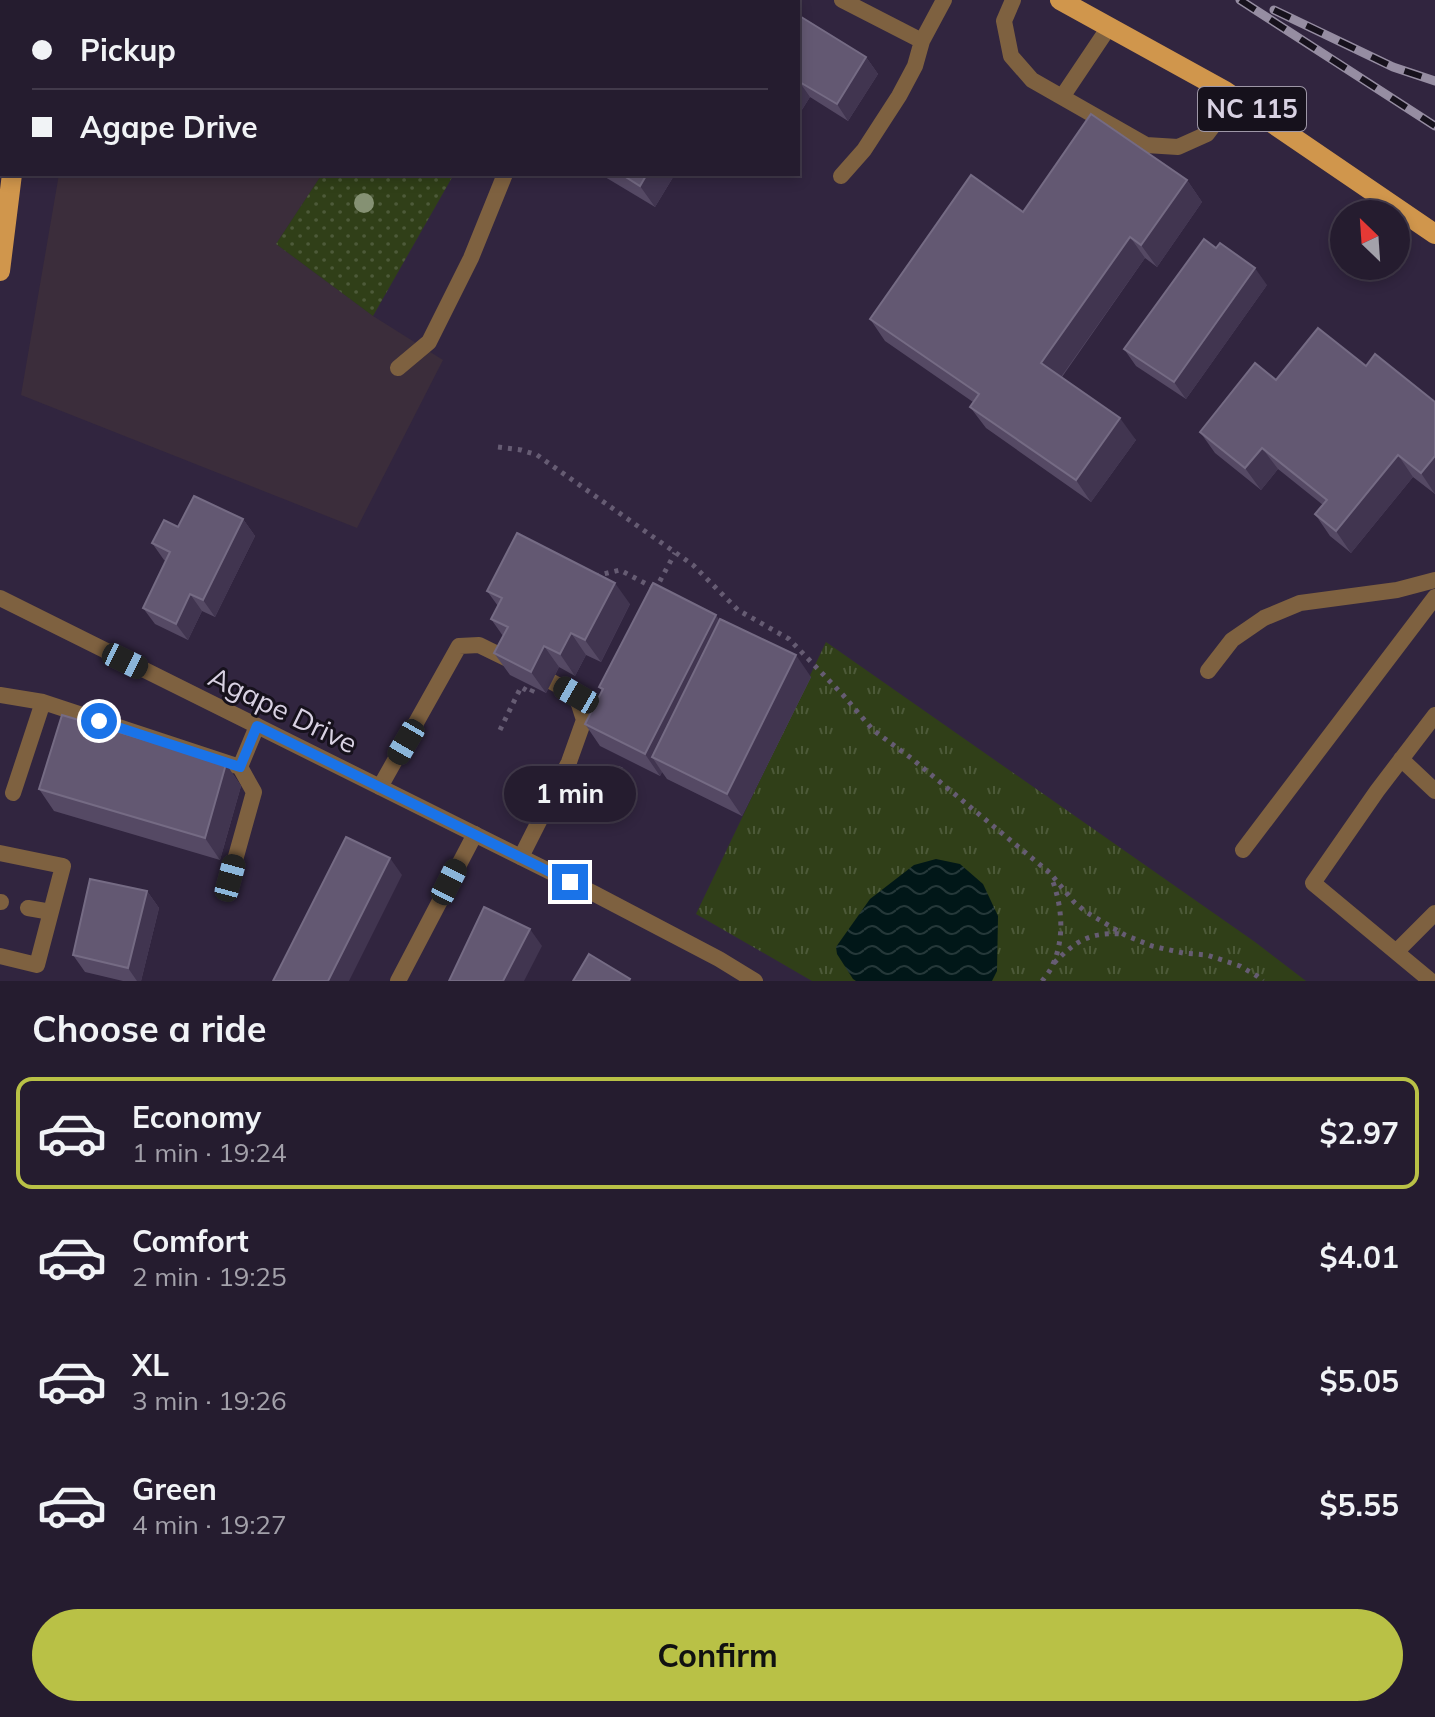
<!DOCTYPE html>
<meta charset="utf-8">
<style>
:root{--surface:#251c2f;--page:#2d2537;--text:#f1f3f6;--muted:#a3a1aa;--line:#423a4b;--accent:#b9c146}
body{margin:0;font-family:Mulish,sans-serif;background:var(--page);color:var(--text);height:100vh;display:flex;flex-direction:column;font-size:30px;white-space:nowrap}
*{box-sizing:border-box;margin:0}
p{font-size:26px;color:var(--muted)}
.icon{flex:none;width:44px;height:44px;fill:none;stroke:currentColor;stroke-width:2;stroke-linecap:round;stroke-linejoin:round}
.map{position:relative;height:981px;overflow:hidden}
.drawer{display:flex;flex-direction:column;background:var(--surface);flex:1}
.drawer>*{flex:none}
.top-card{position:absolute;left:0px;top:0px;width:800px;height:176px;box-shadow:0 4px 12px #0003,0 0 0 2px var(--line);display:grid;align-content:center;height:176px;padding:0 32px;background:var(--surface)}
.needle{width:52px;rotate:335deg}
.fabs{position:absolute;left:1330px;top:200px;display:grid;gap:16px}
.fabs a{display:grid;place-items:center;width:80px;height:80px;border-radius:50%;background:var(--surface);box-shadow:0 4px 12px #0003,0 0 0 2px var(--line);font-size:40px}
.end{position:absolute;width:36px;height:36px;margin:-18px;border:10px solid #1a73e8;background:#fff;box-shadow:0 0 0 4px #fff}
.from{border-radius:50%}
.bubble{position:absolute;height:56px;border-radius:28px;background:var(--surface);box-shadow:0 4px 12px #0003,0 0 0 2px var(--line);font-size:26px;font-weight:700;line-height:56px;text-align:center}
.car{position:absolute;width:24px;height:48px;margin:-24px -12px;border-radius:10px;box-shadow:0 0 6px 2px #0007;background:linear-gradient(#222 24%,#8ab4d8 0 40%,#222 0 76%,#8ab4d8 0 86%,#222 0)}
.top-card b{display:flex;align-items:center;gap:28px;height:76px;font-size:30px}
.top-card b+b{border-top:2px solid var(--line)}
.top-card i{width:20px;height:20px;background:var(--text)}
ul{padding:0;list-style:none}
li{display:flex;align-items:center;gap:24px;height:112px;margin:0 16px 12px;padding:0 16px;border:4px solid transparent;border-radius:16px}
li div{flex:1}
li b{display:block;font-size:30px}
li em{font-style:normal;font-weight:700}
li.current{border-color:var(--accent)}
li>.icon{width:72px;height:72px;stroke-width:1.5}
h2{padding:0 32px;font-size:36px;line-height:96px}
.cta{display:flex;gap:16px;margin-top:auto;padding:16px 32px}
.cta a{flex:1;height:92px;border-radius:48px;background:var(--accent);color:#111;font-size:32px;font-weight:700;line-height:92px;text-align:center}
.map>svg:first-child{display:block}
</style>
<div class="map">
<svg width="1435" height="981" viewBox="0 0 1435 981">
<defs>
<pattern id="grass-dots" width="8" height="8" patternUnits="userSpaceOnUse" patternTransform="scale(2)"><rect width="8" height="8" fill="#303f18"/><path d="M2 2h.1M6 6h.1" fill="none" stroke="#4d5a39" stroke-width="1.8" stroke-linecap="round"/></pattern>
<pattern id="park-tufts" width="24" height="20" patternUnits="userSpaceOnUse" patternTransform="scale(2)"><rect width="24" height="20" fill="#303f18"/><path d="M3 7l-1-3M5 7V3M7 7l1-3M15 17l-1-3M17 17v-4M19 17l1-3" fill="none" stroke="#4d5a39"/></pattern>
<pattern id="water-waves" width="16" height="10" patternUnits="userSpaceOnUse" patternTransform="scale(2)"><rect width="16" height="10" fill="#011718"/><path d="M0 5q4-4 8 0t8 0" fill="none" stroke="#253839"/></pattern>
</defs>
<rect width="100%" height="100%" fill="#31253f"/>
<path fill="#3b2d3b" d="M59,174H322L276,244L373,316L443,360L357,528L21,395Z"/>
<path fill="url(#grass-dots)" d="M322,174H454L373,316L276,244Z"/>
<path fill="url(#park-tufts)" d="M826,642L1255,942L1306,981H812L696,914Z"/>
<path fill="url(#water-waves)" d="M936,859L960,864L983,884L998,916L997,971L992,981H856L853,979L837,954L836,947L870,899L914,865Z"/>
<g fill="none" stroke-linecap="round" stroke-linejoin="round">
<path stroke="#665c73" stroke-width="5" stroke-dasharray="4 6" stroke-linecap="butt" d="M498,447L521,450L537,455L693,565L738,610L789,639L843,695L873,730L911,758L1050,873L1074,902L1086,912L1125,935L1152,946L1183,953L1207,955L1240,966L1257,976L1263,981
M595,576L620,570L656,589
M655,590L675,553
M500,730L521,687L531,693L533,689
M602,805L621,767
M1054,963C1076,941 1089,932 1122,934
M1042,981C1046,976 1051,970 1053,964C1065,937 1062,906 1052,879"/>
<path stroke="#7e6140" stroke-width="16" d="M726,0L730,2
M842,0L922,41
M1013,0L1004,21L1011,56L1032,80L1146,145L1178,147L1207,134L1235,97
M601,2L602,0
M756,2L757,0
M1062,97L1109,27
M841,176L864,150L899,96L915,66L922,41L944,0
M398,368L429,342L471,258L505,174
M1208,671L1232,640L1264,618L1300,603L1397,590L1435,580
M0,695L43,702L240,767L254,792L230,878
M1401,759L1435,791
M240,767L257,726
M380,787L459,646L479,645L514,662
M13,793L43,702
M1243,850L1435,597
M0,853L63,866L37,965L0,956
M521,857L569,762L584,720L576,695L552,682
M0,902H1
M28,908L51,912
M1396,952L1435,913
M398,981L475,834
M1431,981L1313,883L1377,791L1435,715"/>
<path stroke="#7e6140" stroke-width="16" d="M0,598L595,894L719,959L755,981"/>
<path stroke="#d0964c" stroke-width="20" d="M1060,0L1225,91L1435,234
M31,2L32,0
M0,271L12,174"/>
<g stroke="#968da2" stroke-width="9">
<path id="rail" d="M1240,0L1435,126
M1274,10L1393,67L1435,81"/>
</g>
<use href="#rail" stroke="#16111c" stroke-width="6" stroke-dasharray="18" stroke-linecap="butt"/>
</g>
<circle fill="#859173" cx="364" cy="203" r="10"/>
<path fill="#554964" d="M798,15L866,57L878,74L848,121L810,97L798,116Z
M600,174H675L655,207Z
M1187,180L1202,202L1157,267L1145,258L1062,377L1136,440L1091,502L986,428L970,407L973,402L885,341L870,319Z
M1267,285L1186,399L1136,366L1124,349Z
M1366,366L1435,402V494L1413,477L1351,553L1330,536L1315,514L1323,505L1278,469L1261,490L1215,453L1200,432L1276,380Z
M243,519L255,536L215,617L202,611L188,640L155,624L143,608L166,561L164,560L152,543L178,527Z
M487,591L630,604L601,662L586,655L575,676L559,667L546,693L510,675L494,653L503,636L491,619L498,606Z
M716,615L719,621L811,677L742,816L667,779L662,772L660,776L600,746L585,724L602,691L599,687Z
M226,764L241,786L220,860L54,811L39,789Z
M147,891L159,908L141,981H123L85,972L73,955Z"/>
<path fill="#413550" d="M866,57L878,74L848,121L837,104Z
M798,80L810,97L798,116Z
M647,174H675L655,207L640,186Z
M1187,180L1202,202L1157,267L1141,245Z
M1130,237L1145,258L1056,384L1041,363Z
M1255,268L1267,285L1186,399L1174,382Z
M1120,418L1136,440L1091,502L1076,480Z
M1262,448L1278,469L1261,490L1245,468Z
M1398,455L1413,477L1351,553L1336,531Z
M1435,456V494L1421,473Z
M243,519L255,536L215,617L203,600Z
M615,583L630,604L601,662L585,640Z
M190,594L202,611L188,640L176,624Z
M716,615L731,637L652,757L662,772L660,776L645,754Z
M571,633L586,655L575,676L560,654Z
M544,646L559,667L546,693L531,672Z
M796,655L811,677L742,816L727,794Z
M226,764L241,786L220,860L205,838Z
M390,858L402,875L349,981H328Z
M147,891L159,908L141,981H137L128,968Z
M530,929L542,946L524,981H503Z"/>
<path fill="#635872" stroke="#756b84" stroke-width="2" d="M112,0H176L178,2H111Z
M615,0H670L674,2H614Z
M798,15L866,57L837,104L798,81Z
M1091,114L1187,180L1141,245L1130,237L1041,363L1120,418L1076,480L970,407L979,394L870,319L971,175L1023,212Z
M621,174H647L640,186Z
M1204,239L1216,248L1220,243L1255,268L1174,382L1124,349Z
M1318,328L1366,366L1375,354L1435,402V456L1421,473L1398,455L1336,531L1315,514L1327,500L1262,448L1245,468L1200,432L1255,363L1276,380Z
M194,496L243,519L203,600L190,594L176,624L143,608L170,552L152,543L164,520L178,527Z
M517,533L615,583L585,640L571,633L560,654L544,646L531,672L494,653L508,627L491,619L502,598L487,591Z
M653,583L716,615L645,754L585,724L603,689L599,687Z
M720,619L796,655L727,794L652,757Z
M62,715L226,764L205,838L39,789Z
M346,837L390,858L328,981H273Z
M90,879L147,891L128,968L73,955Z
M484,907L530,929L503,981H449Z
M589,954L630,979L629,981H573Z"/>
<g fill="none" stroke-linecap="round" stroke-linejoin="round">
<path stroke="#1a73e8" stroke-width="10" d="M99,721L240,767L257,726L570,882"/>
</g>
<g text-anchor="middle" stroke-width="6" stroke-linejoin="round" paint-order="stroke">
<rect fill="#16111c" stroke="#9e97a7" stroke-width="2" x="1198" y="87" width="108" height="44" rx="6"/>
<g font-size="26" font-weight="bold" fill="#d8d1e2">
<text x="1252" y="118">NC 115</text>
</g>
<g font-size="28" fill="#d8d1e2" stroke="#16111c">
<text transform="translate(283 710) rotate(26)" y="10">Agape Drive</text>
</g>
</g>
</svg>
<div class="fabs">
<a><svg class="needle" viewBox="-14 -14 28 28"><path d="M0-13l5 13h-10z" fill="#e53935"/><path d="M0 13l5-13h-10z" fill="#a3a1aa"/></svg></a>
</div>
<i class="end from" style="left:99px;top:721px"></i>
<i class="end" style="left:570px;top:882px"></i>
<div class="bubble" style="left:504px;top:766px;width:132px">1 min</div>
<i class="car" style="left:125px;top:661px;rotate:116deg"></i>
<i class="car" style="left:576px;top:695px;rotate:300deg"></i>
<i class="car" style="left:406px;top:742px;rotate:210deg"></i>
<i class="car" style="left:230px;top:878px;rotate:15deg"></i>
<i class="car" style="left:449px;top:882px;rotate:27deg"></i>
<div class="top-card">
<b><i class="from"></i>Pickup</b>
<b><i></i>Agape Drive</b>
</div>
</div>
<section class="drawer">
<h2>Choose a ride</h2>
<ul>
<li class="current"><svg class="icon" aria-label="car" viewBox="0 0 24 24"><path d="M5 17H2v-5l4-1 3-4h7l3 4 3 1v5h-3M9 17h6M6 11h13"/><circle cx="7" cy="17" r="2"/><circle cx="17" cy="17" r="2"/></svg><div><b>Economy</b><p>1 min · 19:24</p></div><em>$2.97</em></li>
<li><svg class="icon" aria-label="car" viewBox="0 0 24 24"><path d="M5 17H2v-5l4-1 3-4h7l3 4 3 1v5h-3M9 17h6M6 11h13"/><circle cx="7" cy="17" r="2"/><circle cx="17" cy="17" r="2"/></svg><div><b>Comfort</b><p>2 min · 19:25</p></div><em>$4.01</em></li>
<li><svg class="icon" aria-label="car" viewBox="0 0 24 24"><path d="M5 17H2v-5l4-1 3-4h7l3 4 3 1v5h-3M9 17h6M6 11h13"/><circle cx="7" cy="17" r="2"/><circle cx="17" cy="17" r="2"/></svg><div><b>XL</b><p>3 min · 19:26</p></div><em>$5.05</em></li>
<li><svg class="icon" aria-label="car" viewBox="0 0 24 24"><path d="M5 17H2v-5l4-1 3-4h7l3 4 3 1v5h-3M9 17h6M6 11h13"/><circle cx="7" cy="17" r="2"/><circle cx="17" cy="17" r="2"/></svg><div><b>Green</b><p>4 min · 19:27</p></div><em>$5.55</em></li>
</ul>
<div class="cta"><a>Confirm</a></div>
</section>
